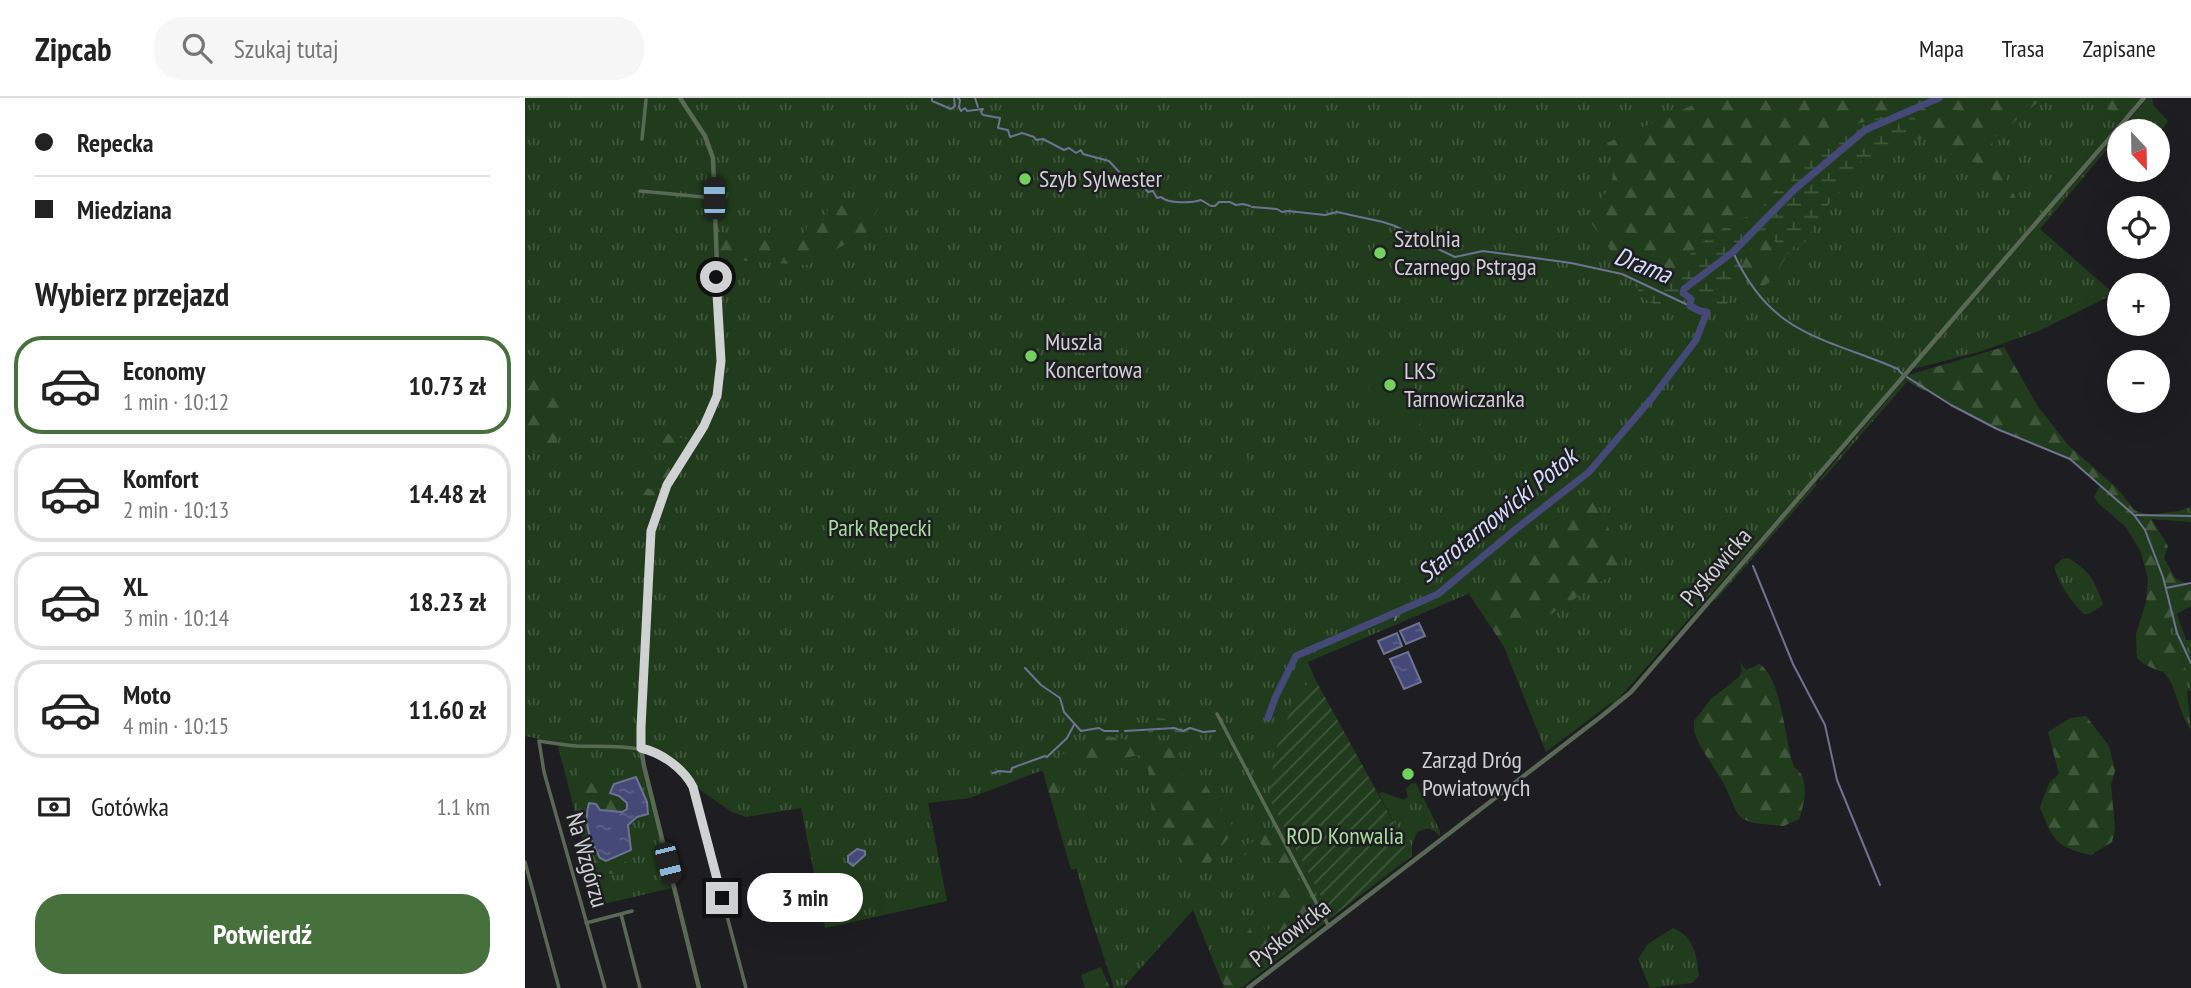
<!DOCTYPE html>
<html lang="pl">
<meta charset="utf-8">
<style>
:root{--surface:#fff;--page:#f6f6f6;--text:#222;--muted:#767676;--line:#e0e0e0;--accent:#46713d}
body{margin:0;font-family:"PT Sans Narrow",sans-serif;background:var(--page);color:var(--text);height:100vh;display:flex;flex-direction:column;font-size:26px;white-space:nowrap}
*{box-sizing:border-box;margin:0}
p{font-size:23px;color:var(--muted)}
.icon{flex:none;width:38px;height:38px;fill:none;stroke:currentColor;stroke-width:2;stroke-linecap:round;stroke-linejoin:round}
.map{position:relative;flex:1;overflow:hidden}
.panel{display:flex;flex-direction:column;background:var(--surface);width:525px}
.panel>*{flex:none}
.guide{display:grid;align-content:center;height:154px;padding:0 35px;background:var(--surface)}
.needle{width:46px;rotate:158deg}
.tools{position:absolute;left:1582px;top:21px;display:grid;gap:14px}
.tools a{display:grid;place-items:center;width:63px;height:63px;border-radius:50%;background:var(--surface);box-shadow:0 7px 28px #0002;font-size:35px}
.end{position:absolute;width:32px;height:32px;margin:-16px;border:9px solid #d0d1d3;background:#111;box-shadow:0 0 0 4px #111}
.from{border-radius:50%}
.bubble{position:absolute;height:49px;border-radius:24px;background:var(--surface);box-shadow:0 7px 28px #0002;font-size:23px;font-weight:600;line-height:49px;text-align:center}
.car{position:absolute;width:21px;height:42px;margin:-21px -10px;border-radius:9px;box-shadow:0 0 5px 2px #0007;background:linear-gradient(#222 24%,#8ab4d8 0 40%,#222 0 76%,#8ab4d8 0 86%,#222 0)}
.guide b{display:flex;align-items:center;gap:24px;height:66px;font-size:26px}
.guide b+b{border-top:2px solid var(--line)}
.guide i{width:18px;height:18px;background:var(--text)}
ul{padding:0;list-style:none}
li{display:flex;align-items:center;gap:21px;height:98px;margin:0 14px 10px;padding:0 21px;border:4px solid var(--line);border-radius:28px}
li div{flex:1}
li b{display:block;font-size:26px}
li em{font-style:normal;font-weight:600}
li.current{border-color:var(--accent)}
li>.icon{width:63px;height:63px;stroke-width:1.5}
h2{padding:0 35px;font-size:32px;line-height:84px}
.pay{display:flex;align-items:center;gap:18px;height:77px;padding:0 35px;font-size:26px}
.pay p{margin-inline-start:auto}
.action{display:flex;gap:14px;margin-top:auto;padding:14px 35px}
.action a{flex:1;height:80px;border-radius:28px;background:var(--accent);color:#fff;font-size:28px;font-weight:600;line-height:80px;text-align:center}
header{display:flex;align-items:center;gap:42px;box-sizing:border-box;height:98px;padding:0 35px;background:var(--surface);border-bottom:2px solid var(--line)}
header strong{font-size:33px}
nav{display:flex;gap:38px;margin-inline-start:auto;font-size:24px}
.search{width:490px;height:63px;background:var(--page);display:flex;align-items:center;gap:18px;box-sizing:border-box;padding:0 24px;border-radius:28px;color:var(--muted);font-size:26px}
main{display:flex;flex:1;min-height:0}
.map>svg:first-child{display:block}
</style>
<header>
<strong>Zipcab</strong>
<div class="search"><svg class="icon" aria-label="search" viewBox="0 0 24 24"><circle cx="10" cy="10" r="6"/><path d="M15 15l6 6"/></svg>Szukaj tutaj</div>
<nav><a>Mapa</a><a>Trasa</a><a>Zapisane</a></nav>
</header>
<main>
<section class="panel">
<div class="guide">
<b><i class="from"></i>Repecka</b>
<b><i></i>Miedziana</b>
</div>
<h2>Wybierz przejazd</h2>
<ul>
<li class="current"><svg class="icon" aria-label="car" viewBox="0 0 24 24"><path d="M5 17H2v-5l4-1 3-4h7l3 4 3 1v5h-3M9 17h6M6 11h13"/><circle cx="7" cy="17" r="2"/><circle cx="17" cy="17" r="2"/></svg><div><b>Economy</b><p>1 min · 10:12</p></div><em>10.73 zł</em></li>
<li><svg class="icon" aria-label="car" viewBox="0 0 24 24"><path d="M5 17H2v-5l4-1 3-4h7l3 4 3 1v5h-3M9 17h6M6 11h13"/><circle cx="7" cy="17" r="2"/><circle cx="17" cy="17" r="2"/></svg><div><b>Komfort</b><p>2 min · 10:13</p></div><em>14.48 zł</em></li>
<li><svg class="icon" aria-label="car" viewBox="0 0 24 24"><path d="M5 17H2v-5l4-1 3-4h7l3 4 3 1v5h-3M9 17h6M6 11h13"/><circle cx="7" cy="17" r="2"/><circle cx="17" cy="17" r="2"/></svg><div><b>XL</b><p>3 min · 10:14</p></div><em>18.23 zł</em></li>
<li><svg class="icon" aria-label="car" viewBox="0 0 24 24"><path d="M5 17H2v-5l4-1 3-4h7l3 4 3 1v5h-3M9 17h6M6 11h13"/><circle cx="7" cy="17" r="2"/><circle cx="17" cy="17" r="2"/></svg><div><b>Moto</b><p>4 min · 10:15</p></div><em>11.60 zł</em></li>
</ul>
<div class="pay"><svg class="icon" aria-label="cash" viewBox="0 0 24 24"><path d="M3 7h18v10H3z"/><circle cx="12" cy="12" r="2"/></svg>Gotówka<p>1.1 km</p></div>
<div class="action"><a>Potwierdź</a></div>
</section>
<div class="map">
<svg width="1666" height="890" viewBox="0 0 1666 890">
<defs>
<pattern id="grass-tufts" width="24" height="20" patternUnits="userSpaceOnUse" patternTransform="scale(1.75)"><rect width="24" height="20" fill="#213c1c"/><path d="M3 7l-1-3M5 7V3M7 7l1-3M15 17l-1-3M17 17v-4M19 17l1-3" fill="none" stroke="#40573c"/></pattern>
<pattern id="forest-firs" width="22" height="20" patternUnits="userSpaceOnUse" patternTransform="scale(1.75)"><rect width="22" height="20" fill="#213c1c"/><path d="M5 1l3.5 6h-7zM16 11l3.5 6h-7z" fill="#40573c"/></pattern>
<pattern id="wetland-marsh" width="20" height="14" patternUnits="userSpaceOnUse" patternTransform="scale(1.75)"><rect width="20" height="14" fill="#213c1c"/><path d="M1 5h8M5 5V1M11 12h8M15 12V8" fill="none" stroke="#40573c"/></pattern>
<pattern id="garden-furrows" width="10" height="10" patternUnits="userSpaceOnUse" patternTransform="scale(1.75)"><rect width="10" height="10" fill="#213c1c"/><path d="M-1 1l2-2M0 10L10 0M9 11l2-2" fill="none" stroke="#40573c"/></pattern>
<pattern id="water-ripples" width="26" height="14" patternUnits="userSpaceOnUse" patternTransform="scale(1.75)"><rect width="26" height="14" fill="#444977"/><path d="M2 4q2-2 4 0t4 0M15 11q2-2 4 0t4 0" fill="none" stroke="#5e6289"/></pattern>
</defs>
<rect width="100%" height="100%" fill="#1e1e22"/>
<path fill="url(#grass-tufts)" d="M0,0H1615L1375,281L1088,607L1087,604L1021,654L978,546L945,495L783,564L789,579L783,585L811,816L716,890H699L668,812L598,890H589L563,811L523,670L445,700L403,705L422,803L300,830L276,710L221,719L207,714L178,694L135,655L113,647L147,790L74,807L33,648H35V645L0,638Z
M1623,0H1627L1628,7L1643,23L1633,37V33H1611L1603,28L1594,33V37L1515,131L1589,196L1516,232L1454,254L1388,271Z
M1379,282L1381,285L1297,382H1294Z
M1291,384V388L1190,503V500Z
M1666,409V424L1626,421L1624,417L1653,413Z
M1543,460C1564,472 1571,484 1578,507L1564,516H1559C1545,502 1535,488 1529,469L1537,461Z
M1652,516L1661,542H1666V593L1662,592L1666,632C1653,615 1652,586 1638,574L1663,576L1645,534L1644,520Z
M891,685L915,733V738C906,729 903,729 892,734L887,746V758L854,696L857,694L879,702L883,699L881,691L886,686Z
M1148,830C1169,838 1172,859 1174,878L1167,885L1125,890L1113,861L1123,846Z"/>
<path fill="url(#forest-firs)" d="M1184,0H1518L1468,41L1467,51L1493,105L1486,102L1454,66L1440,61L1431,67L1424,64L1398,39L1359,56L1356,54L1384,9L1327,28L1267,83L1246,96L1241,105L1227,118L1212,121L1172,148L1145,181L1104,178L1062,119C1086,87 1095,85 1082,45Z
M1562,0H1616L1599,20Z
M303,107L354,109L341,135L282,167L194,161L193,134L279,141L285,116L302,117Z
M1243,137L1263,156L1246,183L1233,192L1213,170L1231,144Z
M1479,249L1512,307L1543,347L1593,391L1609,412L1624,417L1643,448L1639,460L1650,480L1666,488V508L1644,520L1645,534L1663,576C1645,576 1625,573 1612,560L1611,536L1621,504L1623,480L1615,452L1600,428L1574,406L1569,399L1575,387L1545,361L1469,330L1436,311L1379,282L1383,277Z
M0,279L33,283L40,289L31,349L23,358L0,351Z
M110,326L167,343L138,389L133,386L139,360H151L155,349L108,338Z
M100,385L137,394L133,400L94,393L95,387Z
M1066,394L1096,456L1097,470L978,547L944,496Z
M1215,564L1221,572L1235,566C1258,584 1259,642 1269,669C1285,678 1280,705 1274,721L1259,728L1228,725L1218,721L1212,715L1199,686L1174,646L1169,633V623L1186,601L1214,579L1217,573Z
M1561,618L1584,648L1590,673L1586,687L1590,730L1587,744L1566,757C1530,749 1528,742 1515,709L1524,685L1534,676L1523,634L1545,620Z
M577,637L603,642L652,644L659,682L667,687L678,683L710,732L690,756L680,775L659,766L631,719L628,717C623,700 629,669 615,657L592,661L560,662L529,669L553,770L546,772L518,674L512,669Z
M60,668C70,672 78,681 89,686L85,695L94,698L102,705V711L97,714L75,712L88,761L93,759L105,767L94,777C89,776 81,776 77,773C53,759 54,697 53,672Z
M732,730L739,736L749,731L794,820L795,827L791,832L779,826L770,830L766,849L716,890H702L698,885L700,878L713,870L717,861L711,849L724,832L727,816L741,833L755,825L740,801L762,788L736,746L729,748L719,758L706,744L712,737L719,747L728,744Z
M576,869L585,890H560L556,877Z"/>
<path fill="url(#wetland-marsh)" d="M1385,9L1390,21L1387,38L1356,54L1359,56L1335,64L1326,73L1318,91L1296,115L1280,145L1263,156L1243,137C1214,151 1208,188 1198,216L1174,203L1169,198L1138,211L1118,200L1104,178L1145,180L1172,148L1212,121L1227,118L1241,105L1246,96L1266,83L1274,60L1327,28Z
M630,620H638L656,630L666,626L672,629L671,637H626L623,636L624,625Z"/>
<path fill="url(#garden-furrows)" d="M789,579L887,758L807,819L744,700L749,657L771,597Z"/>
<path fill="#213c1c" d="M871,251L896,309L858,324L834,266Z
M893,314L897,325L876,333L872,323Z
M720,351L723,362L706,368L702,358Z"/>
<path fill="url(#water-ripples)" stroke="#6e7293" stroke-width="2" d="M894,525L900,538L881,546L875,533Z
M872,535L877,548L859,556L853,543Z
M883,554L896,584L879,591L865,561Z
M111,679L122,704L123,716L112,719L103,727L106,752L81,763L75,760C65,742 58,725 64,705L71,706L75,712L97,714L102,711V705L94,698L85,695L89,686Z
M332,751L340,753V757L328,768L323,764V758Z"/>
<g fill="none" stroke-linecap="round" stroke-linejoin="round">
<path stroke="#6e7293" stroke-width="2" d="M407,0V3L426,11L430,8L429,0
M433,0L435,2L434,9L436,13L440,10L442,13L458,11L456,14L458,17L475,20L473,30L483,32L485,39L497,35L509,39L511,42L518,41L539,52L544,50L551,55L556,52L558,56L584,63L598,78L612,82L623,94L628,93L632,100L636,99C643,106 667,105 676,102L686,108H690L694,104H705L711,107L718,106L725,108
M450,0L453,9
M727,109L752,111L757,114L763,113L800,117L812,114L858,124L870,128L890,138L896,143L930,159L958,153L1046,165L1097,176L1165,208
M1208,154C1246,238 1298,239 1373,271L1377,276
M1382,279L1426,307L1472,331L1545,361L1609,417L1620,432L1638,479L1652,535L1666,565
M1611,417L1666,418
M1228,468L1268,566L1300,627L1312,682L1355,787
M1641,490L1666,485
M870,522L873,514
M500,570L516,587L535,600L539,614L556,633L574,630L579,633H593
M600,633L649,630L658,633L665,630L678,634L690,633
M473,673L486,674L487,670L520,658L522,659L542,640L549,627
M468,675L472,674"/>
<path stroke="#444977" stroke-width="7" d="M743,620L750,600L771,558L913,496L991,431L1064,374L1127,300L1171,242L1182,214L1175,213L1165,208L1166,201L1158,195L1159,191L1208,154L1270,91L1340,32L1414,0"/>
<path stroke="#596956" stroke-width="3.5" d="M117,41L121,2
M115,93L189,100
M692,616L803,827
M0,764L34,890
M96,816L115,890
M61,825L107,813
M80,890L19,674L14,643C27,645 39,647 52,648C96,649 144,643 168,689L221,890"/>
<path stroke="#596956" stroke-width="4.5" d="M155,0L180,38L188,60L196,275L189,307L169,345L142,387L129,420L125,445L117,603L116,650L119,668L174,890
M723,890L1078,617L1106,594L1619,0"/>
</g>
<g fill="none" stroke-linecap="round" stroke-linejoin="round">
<path stroke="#d0d1d3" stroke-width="9" d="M191,179L196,263L192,298L179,328L142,387L126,433L116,629V650C137,655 158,670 168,689L197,800"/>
</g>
<g fill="#72d25d" stroke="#1e1e22" stroke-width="2.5">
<circle cx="500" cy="81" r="7"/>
<circle cx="855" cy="155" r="7"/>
<circle cx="506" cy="258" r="7"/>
<circle cx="865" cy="287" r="7"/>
<circle cx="883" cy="676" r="7"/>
</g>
<g text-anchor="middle" stroke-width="5" stroke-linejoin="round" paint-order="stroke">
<g font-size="24" fill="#d0d1d3" stroke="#1e1e22" text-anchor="start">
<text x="514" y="89">Szyb Sylwester</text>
<text x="869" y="149">Sztolnia<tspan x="869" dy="28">Czarnego Pstrąga</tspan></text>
<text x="520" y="252">Muszla<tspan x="520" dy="28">Koncertowa</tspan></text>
<text x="879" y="281">LKS<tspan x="879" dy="28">Tarnowiczanka</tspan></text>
<text x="897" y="670">Zarząd Dróg<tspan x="897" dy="28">Powiatowych</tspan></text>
</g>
<g font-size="24" fill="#a7dd9b" stroke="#1e1e22">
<text x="355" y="438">Park Repecki</text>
<text x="820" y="746">ROD Konwalia</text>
</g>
<g font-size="24" fill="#d0d1d3" stroke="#1e1e22">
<text transform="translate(1191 469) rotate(-49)" y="8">Pyskowicka</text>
<text transform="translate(62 762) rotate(74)" y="8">Na Wzgórzu</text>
<text transform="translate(765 835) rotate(-38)" y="8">Pyskowicka</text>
</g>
<g font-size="26" font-style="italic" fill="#d6dbfa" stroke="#1e1e22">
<text transform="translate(1118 167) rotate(21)" y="9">Drama</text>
<text transform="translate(972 417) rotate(-39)" y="9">Starotarnowicki Potok</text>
</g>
</g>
</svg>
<div class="tools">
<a><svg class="needle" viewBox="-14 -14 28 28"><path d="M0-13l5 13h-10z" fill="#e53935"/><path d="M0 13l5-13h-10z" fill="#767676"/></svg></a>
<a><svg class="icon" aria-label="locate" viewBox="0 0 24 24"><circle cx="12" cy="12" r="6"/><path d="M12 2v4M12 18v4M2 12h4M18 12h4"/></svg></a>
<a>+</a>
<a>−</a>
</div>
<i class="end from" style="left:191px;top:179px"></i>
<i class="end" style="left:197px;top:800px"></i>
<div class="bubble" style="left:222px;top:775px;width:116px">3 min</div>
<i class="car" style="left:189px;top:100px;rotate:359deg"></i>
<i class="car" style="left:143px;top:765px;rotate:166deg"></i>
</div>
</main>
